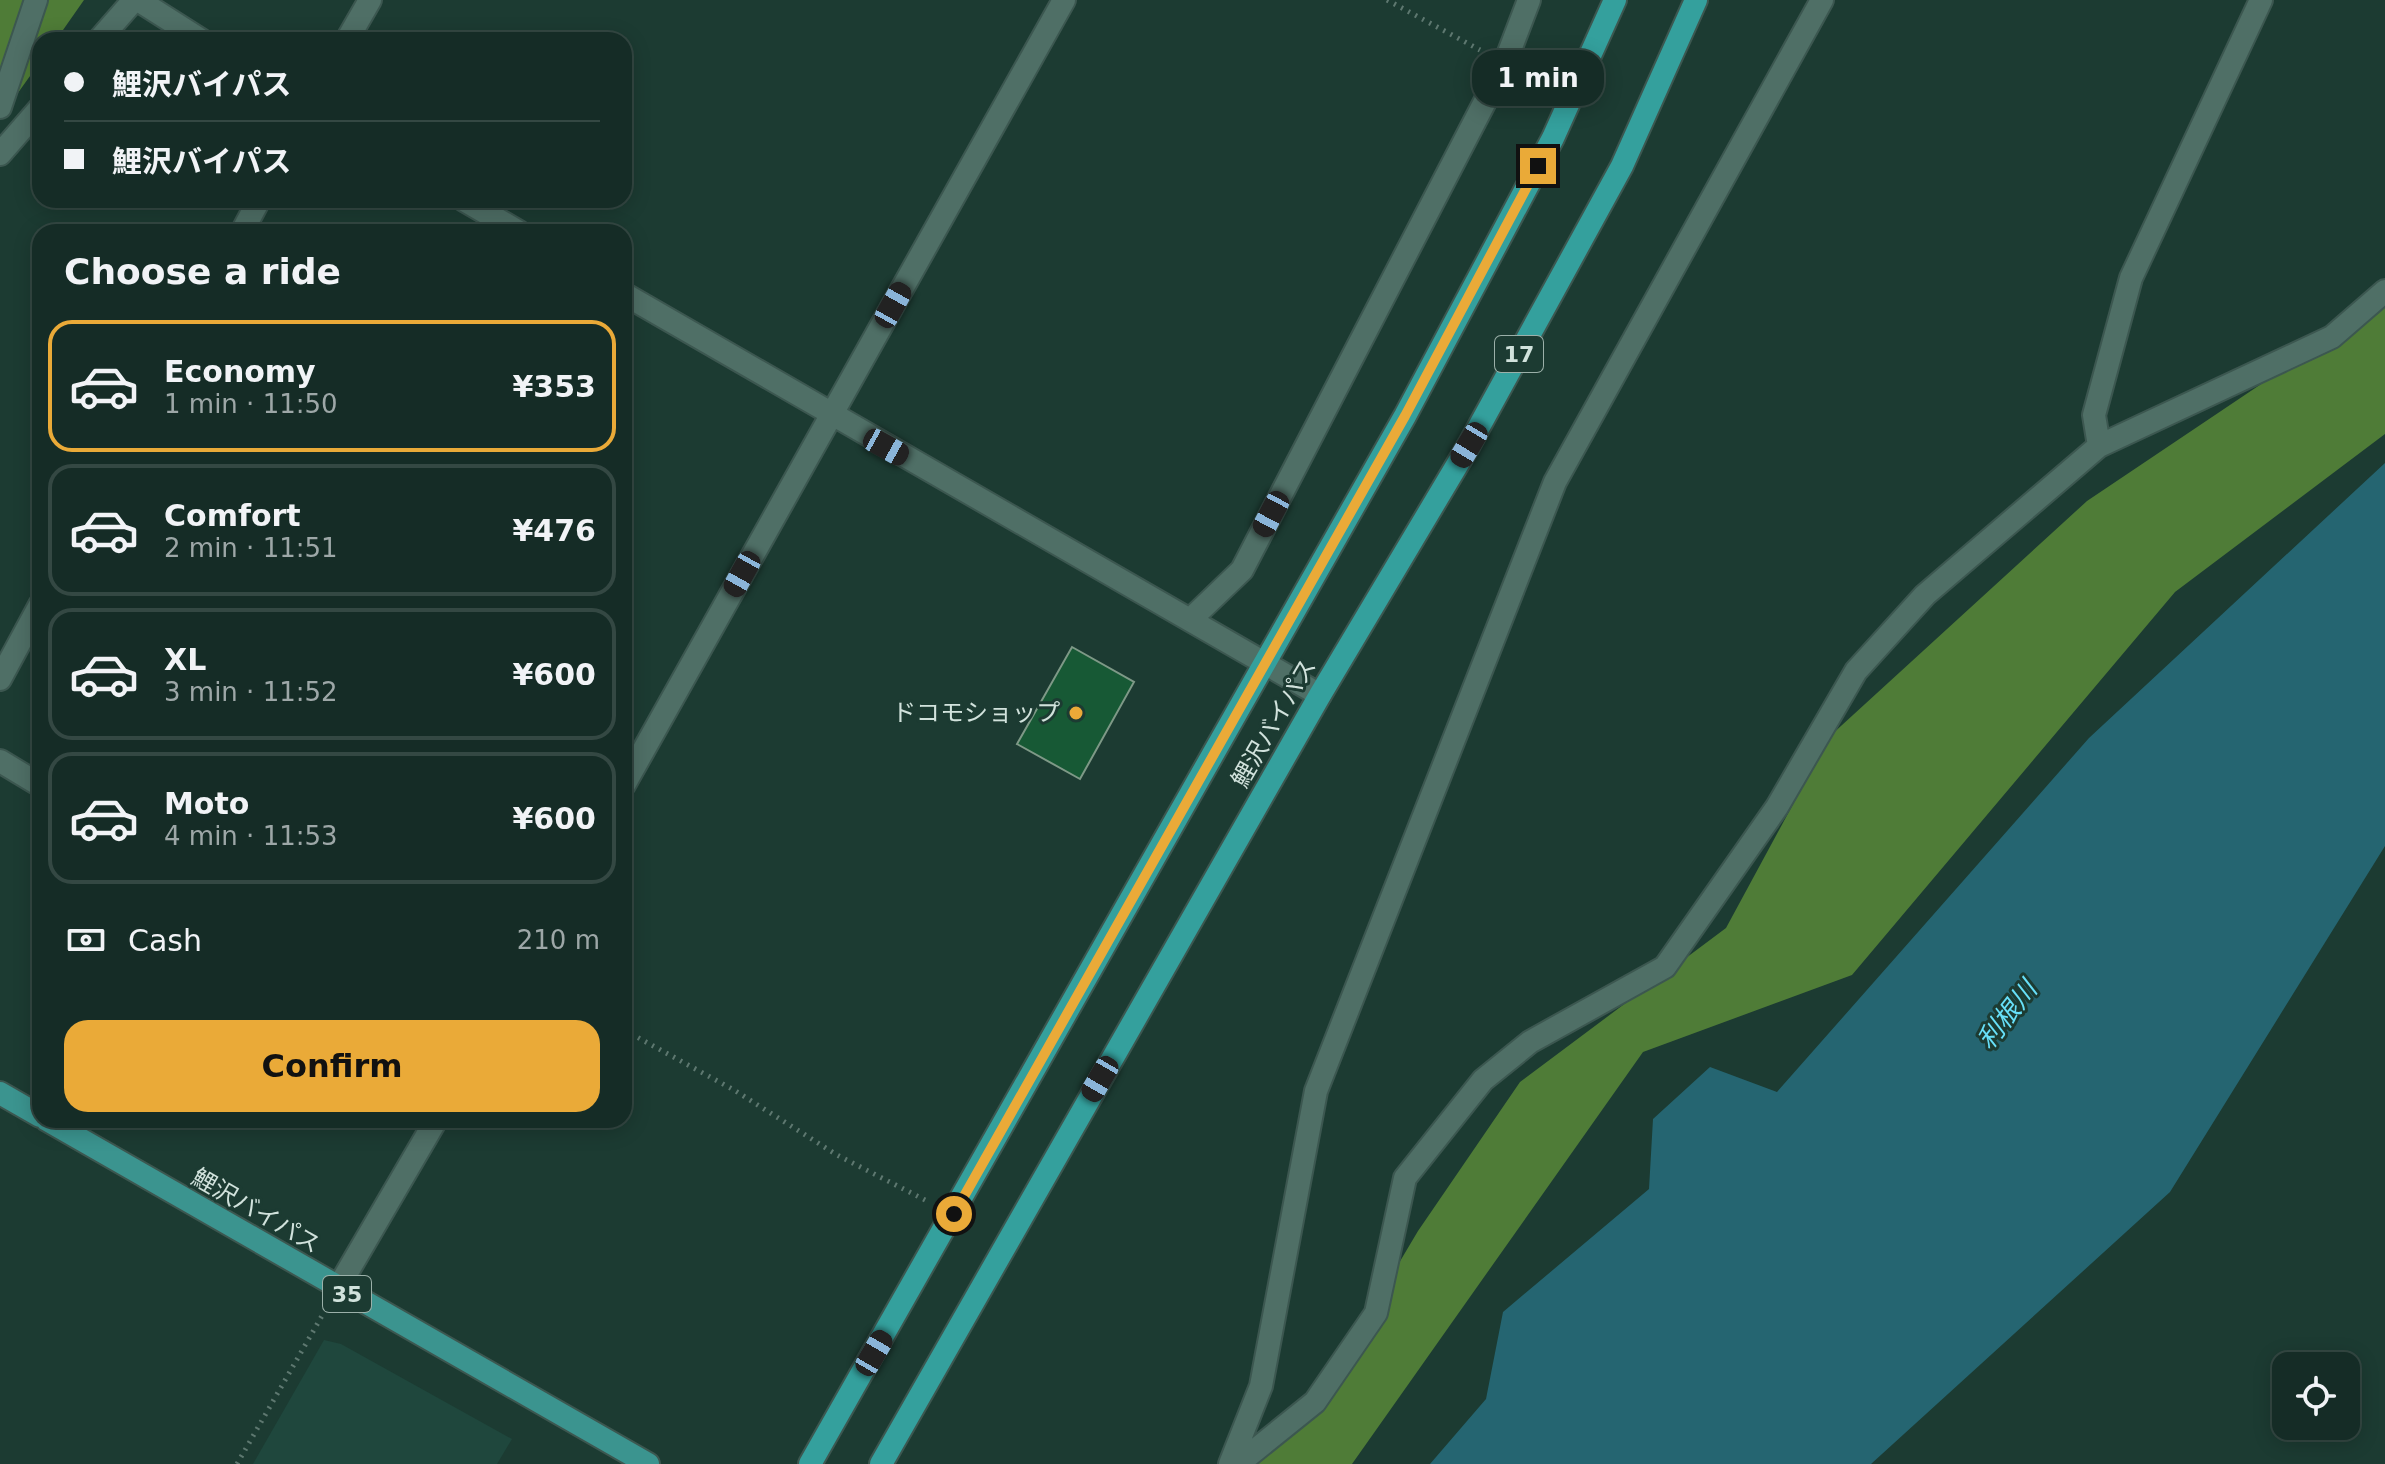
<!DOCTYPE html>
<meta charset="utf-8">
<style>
:root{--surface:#152c26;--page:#223832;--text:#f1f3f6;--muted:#9da7a7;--line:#344843;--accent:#eaaa38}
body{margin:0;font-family:"DejaVu Sans","Noto Sans JP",sans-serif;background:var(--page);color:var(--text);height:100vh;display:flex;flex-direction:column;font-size:30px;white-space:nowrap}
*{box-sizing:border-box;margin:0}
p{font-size:26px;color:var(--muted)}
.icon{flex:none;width:44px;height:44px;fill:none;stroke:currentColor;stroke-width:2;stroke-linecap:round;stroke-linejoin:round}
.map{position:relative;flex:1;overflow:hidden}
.details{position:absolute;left:32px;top:224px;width:600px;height:904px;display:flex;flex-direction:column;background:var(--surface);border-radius:24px;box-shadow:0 4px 20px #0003,0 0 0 2px var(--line)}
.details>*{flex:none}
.top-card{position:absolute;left:32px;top:32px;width:600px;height:176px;border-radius:24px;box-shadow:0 4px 20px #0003,0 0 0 2px var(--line);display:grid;align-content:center;height:176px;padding:0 32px;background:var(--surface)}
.fabs{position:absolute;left:2272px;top:1352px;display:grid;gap:16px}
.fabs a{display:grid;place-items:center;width:88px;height:88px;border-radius:16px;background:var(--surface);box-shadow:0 4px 20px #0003,0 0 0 2px var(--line);font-size:40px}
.end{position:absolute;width:36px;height:36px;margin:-18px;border:10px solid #eaaa38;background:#111;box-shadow:0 0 0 4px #111}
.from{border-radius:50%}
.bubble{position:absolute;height:56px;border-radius:24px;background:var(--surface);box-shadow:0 4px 20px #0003,0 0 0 2px var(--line);font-size:26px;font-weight:700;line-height:56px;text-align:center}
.car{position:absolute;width:24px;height:48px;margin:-24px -12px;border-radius:10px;box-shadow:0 0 6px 2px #0007;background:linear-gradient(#222 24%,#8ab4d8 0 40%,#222 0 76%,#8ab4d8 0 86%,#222 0)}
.top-card b{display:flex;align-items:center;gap:28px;height:76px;font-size:30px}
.top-card b+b{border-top:2px solid var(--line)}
.top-card i{width:20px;height:20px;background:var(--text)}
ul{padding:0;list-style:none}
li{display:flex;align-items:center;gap:24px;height:132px;margin:0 16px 12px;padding:0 16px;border:4px solid var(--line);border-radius:24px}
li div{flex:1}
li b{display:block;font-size:30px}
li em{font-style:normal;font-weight:700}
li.active{border-color:var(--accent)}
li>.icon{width:72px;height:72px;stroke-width:1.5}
h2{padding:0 32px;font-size:36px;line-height:96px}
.pay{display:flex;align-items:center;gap:20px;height:88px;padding:0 32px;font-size:30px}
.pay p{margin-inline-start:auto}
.button{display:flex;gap:16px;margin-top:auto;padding:16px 32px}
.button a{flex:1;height:92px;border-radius:24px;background:var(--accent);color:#111;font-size:32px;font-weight:700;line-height:92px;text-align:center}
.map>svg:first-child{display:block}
</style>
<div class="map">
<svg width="2385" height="1464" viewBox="0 0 2385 1464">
<rect width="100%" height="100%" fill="#1c3b32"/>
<path fill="#1f473d" d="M324,1340L341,1344L512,1439L497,1464H253Z"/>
<path fill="#4f7c37" d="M0,0H84L56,40H40V62L0,118Z
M2385,301V434L2175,592L1852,975L1643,1052L1352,1464H1258L1327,1384L1418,1231L1520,1082L1726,928L1830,736L2087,501Z"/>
<path fill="#256571" d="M2385,463V846L2170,1192L1871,1464H1430L1486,1399L1503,1312L1649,1189L1653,1119L1710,1067L1777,1092L2089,738Z"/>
<path fill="#175935" stroke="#7e9987" stroke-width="2" d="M1072,647L1134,682L1080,779L1017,744Z"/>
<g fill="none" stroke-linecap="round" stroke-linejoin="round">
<g stroke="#3c5750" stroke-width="26">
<path id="minor" d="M138,0L201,40
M99,40L134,0
M347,40L370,0
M0,107L36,0
M0,154L40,108
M464,200L519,232
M242,232L259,200
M624,294L1320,695
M2099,446L2094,415L2131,278L2261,0
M1191,619L1242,570L1505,63L1529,0
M0,679L40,605
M0,761L40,785
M624,785L1064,0
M338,1288L436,1120
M1230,1464L1261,1386L1316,1091L1555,482L1822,0
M1238,1464L1315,1402L1376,1313L1405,1178L1483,1080L1530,1042L1665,967L1777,807L1856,671L1925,595L2099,446L2332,337L2385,291"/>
</g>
<g stroke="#3c5750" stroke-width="26">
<path id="primary" d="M0,1093L40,1116
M47,1120L648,1464"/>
</g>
<g stroke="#3c5750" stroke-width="26">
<path id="trunk" d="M810,1464L1405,416L1553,138L1615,0
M881,1464L1320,695L1469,445L1622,166L1696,0"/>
</g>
<path stroke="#5e7870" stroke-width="5" stroke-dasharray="2 6" stroke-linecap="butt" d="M1387,0L1480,50
M624,1030L734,1090L837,1155L927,1201
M237,1464L323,1314"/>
<use href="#minor" stroke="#4f6f66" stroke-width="22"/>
<use href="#primary" stroke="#3b948f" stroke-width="22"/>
<use href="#trunk" stroke="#34a09d" stroke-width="22"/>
</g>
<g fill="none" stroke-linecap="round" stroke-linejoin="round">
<path stroke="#eaaa38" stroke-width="10" d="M954,1214L1405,416L1538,166"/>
</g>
<circle fill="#eaaa38" stroke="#1c3b32" stroke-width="3" cx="1076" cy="713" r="8"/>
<g text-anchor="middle" stroke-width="6" stroke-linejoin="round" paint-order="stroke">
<g fill="#1c3b32" stroke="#9bb0a9" stroke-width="2">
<rect x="1495" y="336" width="48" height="36" rx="6"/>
<rect x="323" y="1276" width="48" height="36" rx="6"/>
</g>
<g font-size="22" font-weight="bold" fill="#d1e2dc">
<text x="1519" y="362">17</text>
<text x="347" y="1302">35</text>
</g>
<g font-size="24" fill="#d1e2dc" stroke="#1c3b32" text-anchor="end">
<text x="1060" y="721">ドコモショップ</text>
</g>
<g font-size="24" fill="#d1e2dc" stroke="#1c3b32">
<text transform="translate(1274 723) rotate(-60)" y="8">鯉沢バイパス</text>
<text transform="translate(256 1211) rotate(30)" y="8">鯉沢バイパス</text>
</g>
<g font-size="26" font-style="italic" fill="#67e0f9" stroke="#1c3b32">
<text transform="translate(2007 1015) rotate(-52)" y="9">利根川</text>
</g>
</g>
</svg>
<div class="fabs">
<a><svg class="icon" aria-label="locate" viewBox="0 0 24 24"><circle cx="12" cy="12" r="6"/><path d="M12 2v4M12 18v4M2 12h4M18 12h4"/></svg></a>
</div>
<i class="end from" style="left:954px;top:1214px"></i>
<i class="end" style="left:1538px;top:166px"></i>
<div class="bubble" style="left:1472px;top:50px;width:132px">1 min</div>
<i class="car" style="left:893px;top:305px;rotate:29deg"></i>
<i class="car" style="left:1469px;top:445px;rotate:211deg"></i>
<i class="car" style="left:886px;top:447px;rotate:119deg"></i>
<i class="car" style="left:1271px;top:514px;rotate:208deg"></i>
<i class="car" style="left:742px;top:574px;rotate:209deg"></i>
<i class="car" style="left:1100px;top:1079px;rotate:210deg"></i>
<i class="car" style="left:874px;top:1353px;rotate:30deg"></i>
<div class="top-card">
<b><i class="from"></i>鯉沢バイパス</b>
<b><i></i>鯉沢バイパス</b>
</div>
<section class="details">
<h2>Choose a ride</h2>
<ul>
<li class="active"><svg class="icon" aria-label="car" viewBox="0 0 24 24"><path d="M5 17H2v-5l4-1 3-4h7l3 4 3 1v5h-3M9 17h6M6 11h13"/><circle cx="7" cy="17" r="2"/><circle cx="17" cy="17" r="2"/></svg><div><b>Economy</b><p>1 min · 11:50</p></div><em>¥353</em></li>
<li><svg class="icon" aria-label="car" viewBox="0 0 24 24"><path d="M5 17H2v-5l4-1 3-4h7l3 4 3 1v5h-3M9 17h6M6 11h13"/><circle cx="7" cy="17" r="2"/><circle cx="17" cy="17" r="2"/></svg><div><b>Comfort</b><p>2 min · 11:51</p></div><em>¥476</em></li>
<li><svg class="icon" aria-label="car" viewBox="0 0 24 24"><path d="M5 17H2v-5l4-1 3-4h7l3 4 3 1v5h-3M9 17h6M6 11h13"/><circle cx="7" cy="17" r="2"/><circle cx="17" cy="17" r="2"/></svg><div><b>XL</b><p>3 min · 11:52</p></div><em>¥600</em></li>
<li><svg class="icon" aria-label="car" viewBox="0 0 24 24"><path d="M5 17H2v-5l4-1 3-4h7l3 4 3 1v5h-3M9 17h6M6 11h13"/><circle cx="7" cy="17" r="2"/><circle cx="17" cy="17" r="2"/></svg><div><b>Moto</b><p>4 min · 11:53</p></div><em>¥600</em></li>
</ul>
<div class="pay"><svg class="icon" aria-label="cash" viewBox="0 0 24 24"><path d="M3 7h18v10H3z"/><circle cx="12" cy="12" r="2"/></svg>Cash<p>210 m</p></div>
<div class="button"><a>Confirm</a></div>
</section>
</div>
